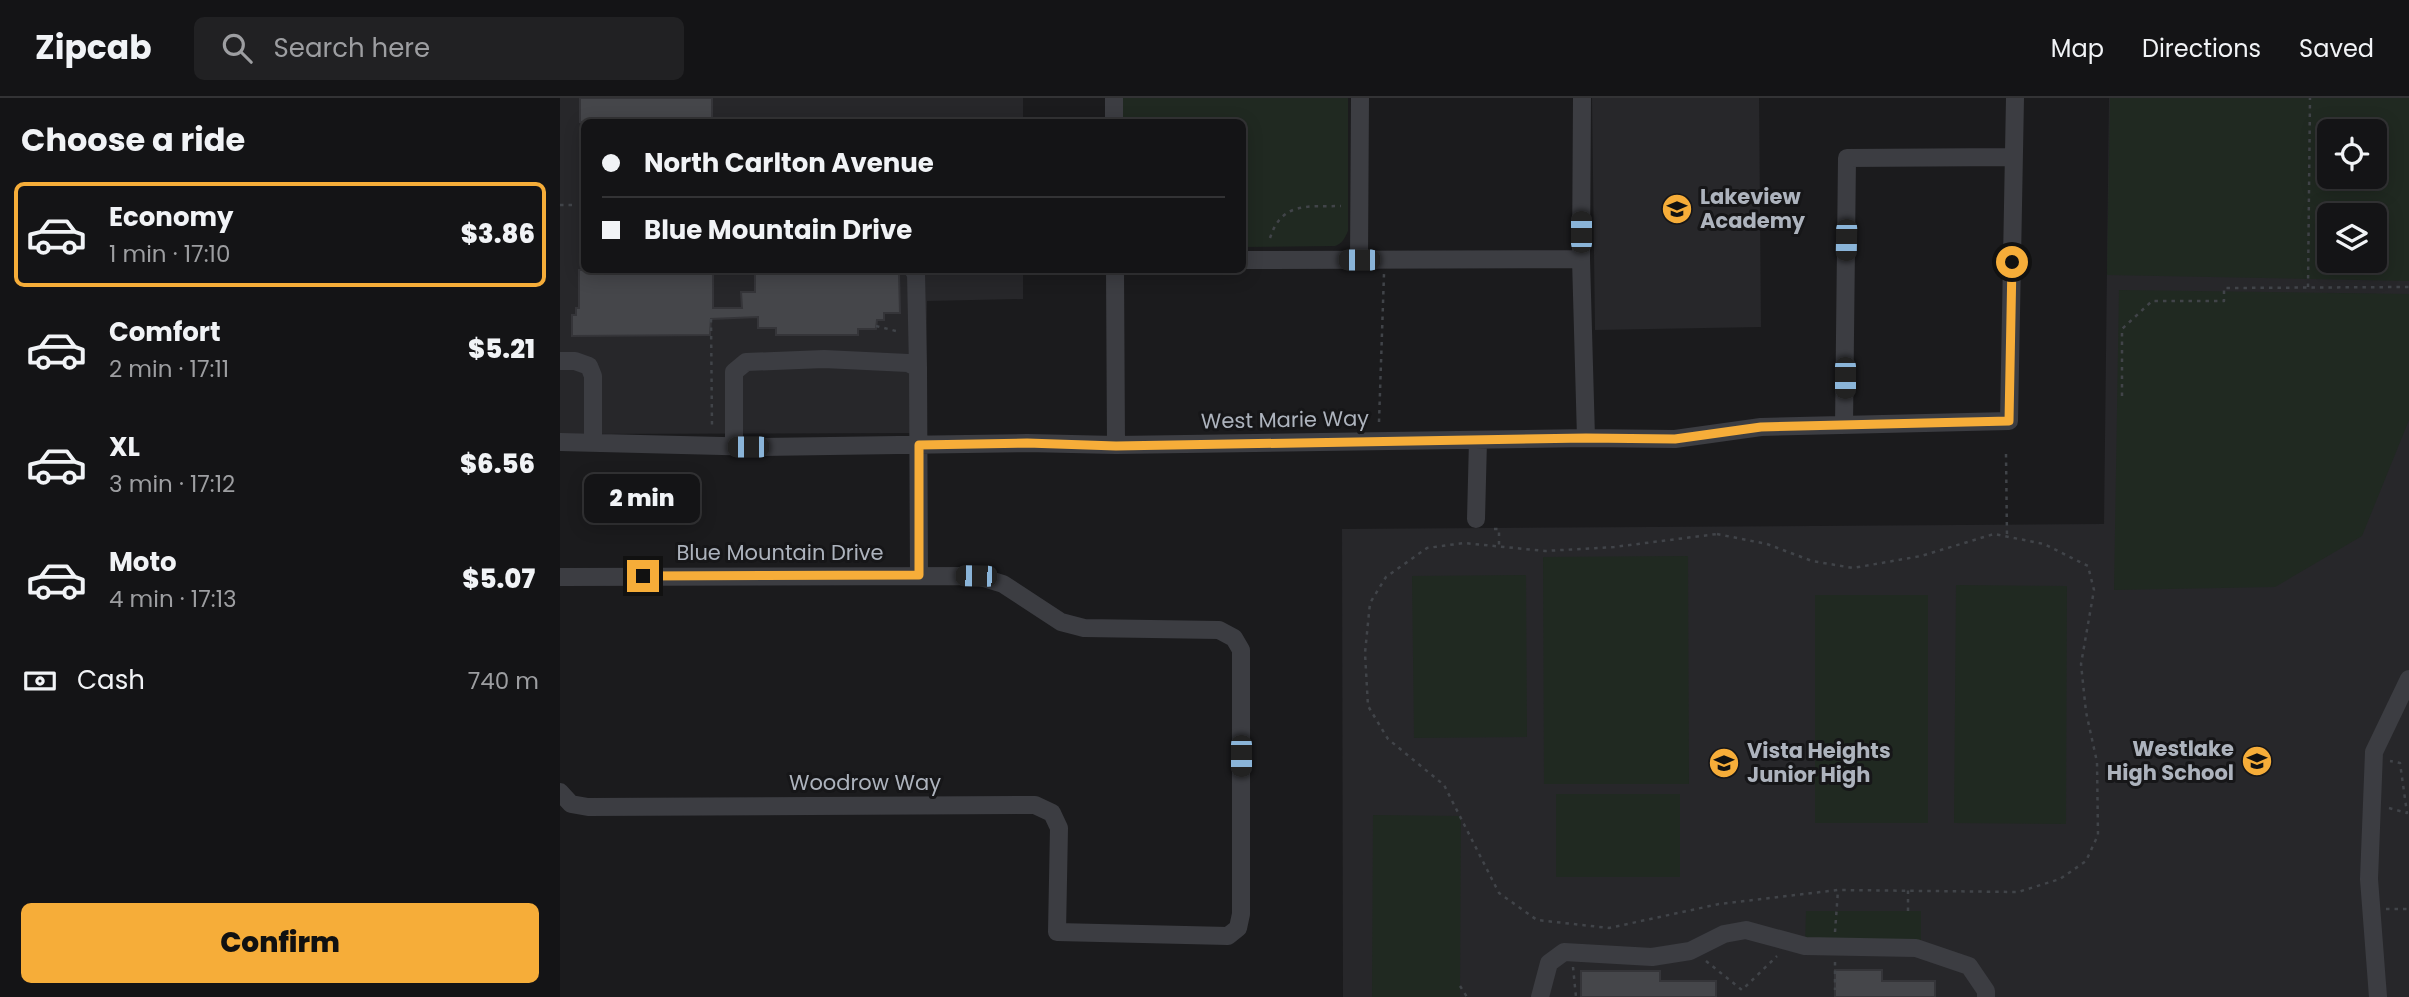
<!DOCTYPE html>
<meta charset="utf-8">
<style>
:root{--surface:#141416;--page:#212123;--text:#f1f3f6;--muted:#9d9ea1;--line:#333335;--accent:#f6ad39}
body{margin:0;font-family:Poppins,sans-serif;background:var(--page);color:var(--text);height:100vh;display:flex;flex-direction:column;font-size:26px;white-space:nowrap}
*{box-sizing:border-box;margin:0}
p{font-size:23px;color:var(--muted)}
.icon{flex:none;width:38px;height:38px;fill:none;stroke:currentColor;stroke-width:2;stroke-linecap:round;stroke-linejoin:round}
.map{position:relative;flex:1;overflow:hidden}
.side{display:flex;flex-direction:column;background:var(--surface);width:560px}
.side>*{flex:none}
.guide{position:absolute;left:21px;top:21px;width:665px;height:154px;border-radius:10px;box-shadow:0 4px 18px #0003,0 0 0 2px var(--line);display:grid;align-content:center;height:154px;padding:0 21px;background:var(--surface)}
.controls{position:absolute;left:1757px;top:21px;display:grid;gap:14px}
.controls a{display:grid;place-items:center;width:70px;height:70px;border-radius:10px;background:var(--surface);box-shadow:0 4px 18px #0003,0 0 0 2px var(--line);font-size:35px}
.end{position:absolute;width:32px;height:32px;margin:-16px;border:9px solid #f6ad39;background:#111;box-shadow:0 0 0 4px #111}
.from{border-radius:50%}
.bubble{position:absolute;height:49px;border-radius:10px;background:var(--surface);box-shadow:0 4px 18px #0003,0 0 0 2px var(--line);font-size:23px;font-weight:800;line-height:49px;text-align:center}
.car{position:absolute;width:21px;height:42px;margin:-21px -10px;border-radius:9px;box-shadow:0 0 5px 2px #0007;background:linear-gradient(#222 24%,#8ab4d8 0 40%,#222 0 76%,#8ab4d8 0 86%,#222 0)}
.guide b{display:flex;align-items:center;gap:24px;height:66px;font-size:26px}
.guide b+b{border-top:2px solid var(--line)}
.guide i{width:18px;height:18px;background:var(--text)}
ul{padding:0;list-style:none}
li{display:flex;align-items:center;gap:21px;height:105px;margin:0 14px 10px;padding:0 7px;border:4px solid transparent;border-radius:10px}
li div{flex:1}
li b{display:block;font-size:26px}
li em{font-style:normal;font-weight:800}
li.current{border-color:var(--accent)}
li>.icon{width:63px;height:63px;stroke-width:1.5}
h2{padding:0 21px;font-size:32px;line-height:84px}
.pay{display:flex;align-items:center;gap:18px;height:77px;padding:0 21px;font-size:26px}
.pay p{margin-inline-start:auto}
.button{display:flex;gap:14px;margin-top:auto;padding:14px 21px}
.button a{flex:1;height:80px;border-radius:10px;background:var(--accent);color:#111;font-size:28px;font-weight:800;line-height:80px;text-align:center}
header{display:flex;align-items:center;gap:42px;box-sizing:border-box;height:98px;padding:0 35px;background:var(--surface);border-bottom:2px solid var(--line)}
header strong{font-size:33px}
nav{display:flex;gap:38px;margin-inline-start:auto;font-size:24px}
.search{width:490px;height:63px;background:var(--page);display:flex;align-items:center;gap:18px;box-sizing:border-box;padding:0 24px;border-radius:10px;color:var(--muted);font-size:26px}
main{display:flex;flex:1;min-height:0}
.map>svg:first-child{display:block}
</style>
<header>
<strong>Zipcab</strong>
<div class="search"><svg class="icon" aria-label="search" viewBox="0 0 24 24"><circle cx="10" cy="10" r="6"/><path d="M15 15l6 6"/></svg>Search here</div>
<nav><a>Map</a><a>Directions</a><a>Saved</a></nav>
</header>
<main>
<section class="side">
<h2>Choose a ride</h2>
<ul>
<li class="current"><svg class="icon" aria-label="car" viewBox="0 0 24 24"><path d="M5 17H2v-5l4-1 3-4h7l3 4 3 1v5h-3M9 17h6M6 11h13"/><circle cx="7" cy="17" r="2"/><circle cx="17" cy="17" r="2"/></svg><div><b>Economy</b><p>1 min · 17:10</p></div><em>$3.86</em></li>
<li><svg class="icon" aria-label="car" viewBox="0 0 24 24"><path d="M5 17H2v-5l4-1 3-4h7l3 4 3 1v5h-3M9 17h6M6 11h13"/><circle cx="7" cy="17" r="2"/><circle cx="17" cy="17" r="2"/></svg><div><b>Comfort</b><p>2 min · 17:11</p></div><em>$5.21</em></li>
<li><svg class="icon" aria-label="car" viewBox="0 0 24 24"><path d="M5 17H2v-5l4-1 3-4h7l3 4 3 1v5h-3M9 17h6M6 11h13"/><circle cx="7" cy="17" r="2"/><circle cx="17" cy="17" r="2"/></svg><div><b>XL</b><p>3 min · 17:12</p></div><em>$6.56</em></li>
<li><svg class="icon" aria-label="car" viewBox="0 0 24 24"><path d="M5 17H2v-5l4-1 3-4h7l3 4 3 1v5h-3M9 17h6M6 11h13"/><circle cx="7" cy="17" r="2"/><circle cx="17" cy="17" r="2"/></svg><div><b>Moto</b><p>4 min · 17:13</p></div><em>$5.07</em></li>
</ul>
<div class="pay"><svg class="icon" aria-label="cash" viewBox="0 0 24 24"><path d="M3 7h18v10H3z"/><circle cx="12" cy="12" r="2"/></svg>Cash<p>740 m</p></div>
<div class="button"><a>Confirm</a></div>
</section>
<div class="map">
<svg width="1849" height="899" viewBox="0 0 1849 899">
<rect width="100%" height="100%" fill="#1b1b1d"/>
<path fill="#27272a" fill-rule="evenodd" d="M0,0H463V24H24V172H463V201L367,203L366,335L0,336Z
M1032,0H1199L1201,229L1035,232Z
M1549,0H1849V899H783L782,431L1544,426ZM1769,33H1815V79H1769ZM1769,117H1815V163H1769Z"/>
<path fill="#202921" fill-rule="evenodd" d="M561,0H788V133C785,140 782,146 775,148L683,149L682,24H561Z
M1550,0H1849V183L1547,177ZM1769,33H1815V79H1769ZM1769,117H1815V163H1769Z
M1559,192L1849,196V322L1802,438L1715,489L1554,492Z
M1128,458L1129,686H984L983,459Z
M966,477L967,639L854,640L852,478Z
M1396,487L1507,488L1506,726L1394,725Z
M1255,497H1368V725H1255Z
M996,696H1120V779H996Z
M813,717L901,718L900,899H812Z
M1246,813H1361V848H1245Z"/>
<path fill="#45464a" stroke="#353539" stroke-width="2" d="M20,0H152V24H20Z
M19,172H153V210H182L181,194H195V172H318V175H339L340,215H324V222H317L316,231H298V237H216V230H198V219L151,221L150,237L12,238V217H16V210H19Z
M1275,872H1322V883H1375V899H1275Z
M1021,873H1100V883H1156V899H1021Z"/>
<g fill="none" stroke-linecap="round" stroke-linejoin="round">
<path stroke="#414449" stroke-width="2.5" stroke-dasharray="3.5 5" stroke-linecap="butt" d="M0,107H16
M710,140C722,103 748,109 781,108
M1748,189L1750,0
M151,221L152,328
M316,228L340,234
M1562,298V231L1592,203H1664V190L1849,189
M819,324L824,176
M1446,356L1447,439
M934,431H939V448
M1157,436L1207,446L1252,463L1293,470L1361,458L1434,436L1484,446L1528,468L1534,492L1521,566L1526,614L1537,664L1538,737L1526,763L1500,781L1458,794L1278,792L1159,806L1049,830L977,822L939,795L884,687L828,641L808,608L805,555L810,505L826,479L867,450L904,445L985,453L1054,449Z
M1829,710L1847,715L1840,665L1830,663
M1826,811H1849
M1348,813V792
M1275,834L1278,792
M1146,863L1182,892L1217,858
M1275,864V892
M1013,869L1016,899
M900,888L907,899"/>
<path stroke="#3c3d42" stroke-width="18" d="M554,0V24
M1022,0L1021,161L1026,340
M682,162L1021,161
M799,162L800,0
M353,172L356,175L358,270
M555,172L556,347
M0,263H15L29,268L33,278V344
M1284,327L1287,60L1454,59
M0,344L202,349L467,345L556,347L1026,340L1115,341L1201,329L1449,323L1455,0
M174,349V274L186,264L264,261L348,265L358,270L359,477
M916,421L918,342
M0,479L417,478L443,486L501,524L524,530L659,532L674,540L681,552V816L678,830L668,838L497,834L499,730L492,715L475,707L28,709L11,706L0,694
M980,899L989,865L1004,854L1092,859L1130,853L1164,836L1186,832L1245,848L1356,850L1409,868L1426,893V899
M1818,899L1809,781L1814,654L1849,581"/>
</g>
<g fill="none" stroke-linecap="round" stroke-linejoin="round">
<path stroke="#f6ad39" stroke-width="9" d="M83,478L359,477V347L467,345L556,348L1026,340L1115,341L1201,329L1449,323L1452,164"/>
</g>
<defs>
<g id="school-disc" transform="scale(1.575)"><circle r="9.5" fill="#f6ad39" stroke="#161618"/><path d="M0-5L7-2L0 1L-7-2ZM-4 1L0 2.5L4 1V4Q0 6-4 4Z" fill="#111"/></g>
</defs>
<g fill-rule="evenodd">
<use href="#school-disc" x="1117" y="111"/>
<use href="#school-disc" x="1697" y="663"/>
<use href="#school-disc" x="1164" y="665"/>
</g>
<g text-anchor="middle" stroke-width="6" stroke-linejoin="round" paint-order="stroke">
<g font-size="21" font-weight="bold" fill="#adb3bd" stroke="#161618" text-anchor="start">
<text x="1140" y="106">Lakeview<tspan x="1140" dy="24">Academy</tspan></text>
<text x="1674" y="658" text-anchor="end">Westlake<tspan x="1674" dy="24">High School</tspan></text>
<text x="1187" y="660">Vista Heights<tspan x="1187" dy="24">Junior High</tspan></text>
</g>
<g font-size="21" fill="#adb3bd" stroke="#161618">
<text transform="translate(725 322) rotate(-1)" y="7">West Marie Way</text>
<text x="220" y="462">Blue Mountain Drive</text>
<text x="305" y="692">Woodrow Way</text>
</g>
</g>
</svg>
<div class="controls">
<a><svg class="icon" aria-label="locate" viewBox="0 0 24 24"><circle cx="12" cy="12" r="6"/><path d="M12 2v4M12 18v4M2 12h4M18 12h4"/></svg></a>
<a><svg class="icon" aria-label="layers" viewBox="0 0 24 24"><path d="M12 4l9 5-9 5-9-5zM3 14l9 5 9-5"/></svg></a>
</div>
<i class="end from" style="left:1452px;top:164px"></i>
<i class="end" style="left:83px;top:478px"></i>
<div class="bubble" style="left:24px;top:376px;width:116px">2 min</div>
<i class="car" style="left:1021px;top:134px;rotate:0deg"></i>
<i class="car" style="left:1286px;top:142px;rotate:181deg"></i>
<i class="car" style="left:799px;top:162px;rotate:270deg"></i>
<i class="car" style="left:1285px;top:280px;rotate:180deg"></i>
<i class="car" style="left:188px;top:349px;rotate:270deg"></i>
<i class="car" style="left:416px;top:478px;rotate:271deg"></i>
<i class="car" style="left:681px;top:658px;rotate:180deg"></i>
<div class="guide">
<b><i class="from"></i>North Carlton Avenue</b>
<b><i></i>Blue Mountain Drive</b>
</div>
</div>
</main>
